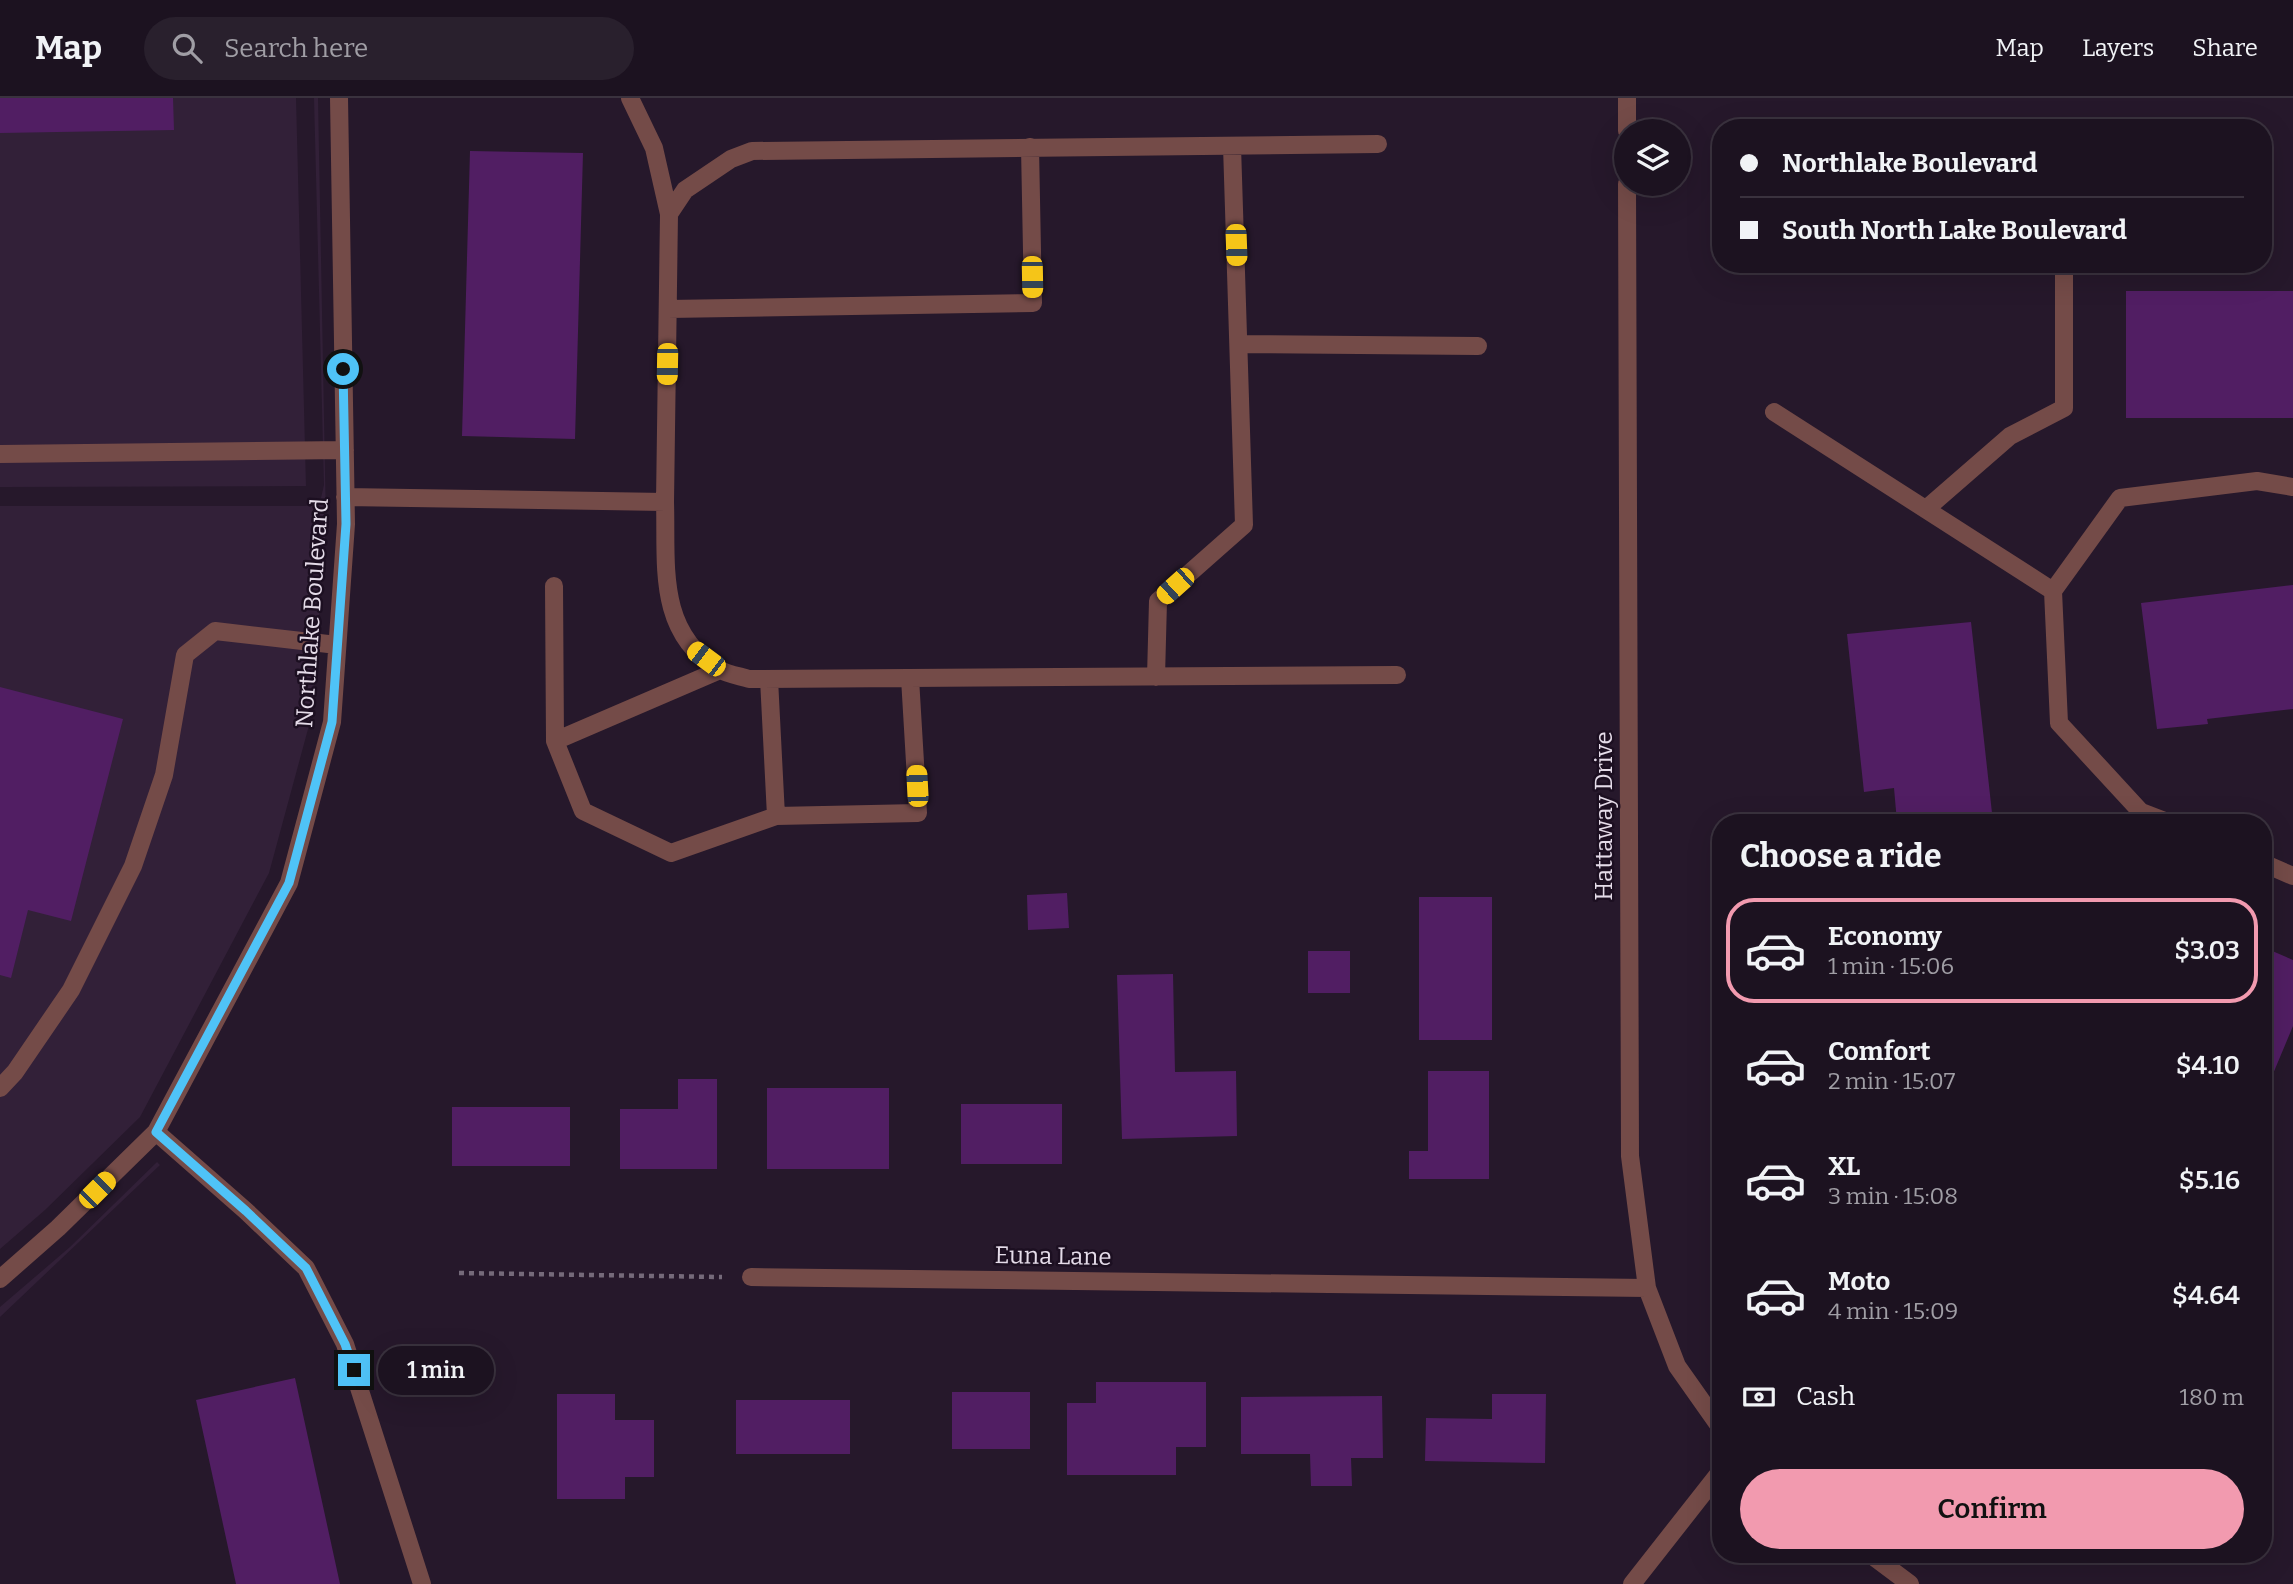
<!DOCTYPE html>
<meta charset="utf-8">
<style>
:root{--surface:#1c1220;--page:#29202d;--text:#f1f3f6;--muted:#a09ea5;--line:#3a323e;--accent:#f29aaf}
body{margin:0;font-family:Bitter,serif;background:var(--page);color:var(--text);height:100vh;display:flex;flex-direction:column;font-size:26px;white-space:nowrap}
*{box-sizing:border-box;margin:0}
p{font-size:23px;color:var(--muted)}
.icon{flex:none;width:38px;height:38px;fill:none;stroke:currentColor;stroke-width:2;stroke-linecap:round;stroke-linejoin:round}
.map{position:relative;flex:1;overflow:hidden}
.side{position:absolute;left:1712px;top:716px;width:560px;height:749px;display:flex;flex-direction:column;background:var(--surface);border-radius:28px;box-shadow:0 7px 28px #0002,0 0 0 2px var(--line)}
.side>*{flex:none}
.guide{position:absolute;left:1712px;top:21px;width:560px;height:154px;border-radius:28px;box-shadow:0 7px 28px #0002,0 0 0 2px var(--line);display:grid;align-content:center;height:154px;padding:0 28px;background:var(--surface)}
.buttons{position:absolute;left:1614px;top:21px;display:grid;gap:14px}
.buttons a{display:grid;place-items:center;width:77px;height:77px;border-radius:50%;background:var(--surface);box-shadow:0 7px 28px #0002,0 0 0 2px var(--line);font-size:35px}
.end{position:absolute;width:32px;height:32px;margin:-16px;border:9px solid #4fc3f7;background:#111;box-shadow:0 0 0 4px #111}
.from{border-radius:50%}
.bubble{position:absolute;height:49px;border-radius:24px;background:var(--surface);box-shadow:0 7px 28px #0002,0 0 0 2px var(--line);font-size:23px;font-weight:600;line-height:49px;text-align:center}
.car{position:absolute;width:21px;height:42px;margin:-21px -10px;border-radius:9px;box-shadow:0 0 5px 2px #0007;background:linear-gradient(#f5c518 24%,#345 0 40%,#f5c518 0 76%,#345 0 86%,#f5c518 0)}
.guide b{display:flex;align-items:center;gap:24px;height:66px;font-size:26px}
.guide b+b{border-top:2px solid var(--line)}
.guide i{width:18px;height:18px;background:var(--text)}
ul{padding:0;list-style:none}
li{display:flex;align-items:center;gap:21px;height:105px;margin:0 14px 10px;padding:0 14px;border:4px solid transparent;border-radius:28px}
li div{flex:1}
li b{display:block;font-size:26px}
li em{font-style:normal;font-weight:600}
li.on{border-color:var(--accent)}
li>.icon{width:63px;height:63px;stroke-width:1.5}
h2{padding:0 28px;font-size:32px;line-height:84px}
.pay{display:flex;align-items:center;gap:18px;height:77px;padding:0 28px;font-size:26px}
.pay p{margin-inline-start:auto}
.cta{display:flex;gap:14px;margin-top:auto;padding:14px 28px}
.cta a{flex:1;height:80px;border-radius:42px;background:var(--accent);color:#111;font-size:28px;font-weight:600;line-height:80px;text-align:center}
header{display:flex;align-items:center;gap:42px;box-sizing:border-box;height:98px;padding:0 35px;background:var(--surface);border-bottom:2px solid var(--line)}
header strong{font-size:33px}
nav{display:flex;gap:38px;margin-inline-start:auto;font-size:24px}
.search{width:490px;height:63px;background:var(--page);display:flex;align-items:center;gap:18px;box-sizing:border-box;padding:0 24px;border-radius:38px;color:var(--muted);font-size:26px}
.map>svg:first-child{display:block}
</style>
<header>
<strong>Map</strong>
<div class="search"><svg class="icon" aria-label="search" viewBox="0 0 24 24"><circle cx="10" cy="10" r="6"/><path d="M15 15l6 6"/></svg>Search here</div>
<nav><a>Map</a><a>Layers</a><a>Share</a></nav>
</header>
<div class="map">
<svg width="2293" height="1486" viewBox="0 0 2293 1486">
<rect width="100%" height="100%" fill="#26182b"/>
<path fill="#322038" d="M0,0H296L306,388L0,389Z
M314,0H318L326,426L311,620L269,775L140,1019L45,1112L0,1151V408H306L321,400L324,387Z
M157,1064L160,1067L0,1219V1209L70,1149Z"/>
<path fill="#511e63" d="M0,0H173L174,32L0,35Z
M470,53L583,55L575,341L462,338Z
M2126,193H2293V320H2126Z
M2293,487V611L2207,621L2208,626L2157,631L2141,505Z
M1971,524L1993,724H1897L1894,690L1864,694L1847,536Z
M0,589L123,621L71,823L28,812L11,880L0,877Z
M1067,795L1069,830L1028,832L1027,797Z
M1419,799H1492V942H1419Z
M2263,849L2293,862V928L2270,983L2263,980Z
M1308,853H1350V895H1308Z
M1173,876L1175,974L1236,973L1237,1038L1122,1041L1117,877Z
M1428,973H1489V1081H1409V1053H1428Z
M678,981H717V1071H620V1011H678Z
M767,990H889V1071H767Z
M961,1006H1062V1066H961Z
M452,1009H570V1068H452Z
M295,1280L340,1486H236L196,1302Z
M1096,1284H1206V1349H1176V1377H1067V1305H1096Z
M952,1294H1030V1351H952Z
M557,1296H615V1322H654V1379H625V1401H557Z
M1492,1296H1546L1545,1365L1425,1363L1426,1320L1492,1321Z
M1382,1298L1383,1360H1351L1352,1388H1311L1310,1356H1241V1299Z
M736,1302H850V1356H736Z"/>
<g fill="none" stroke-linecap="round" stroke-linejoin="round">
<path stroke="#756a7a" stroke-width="4.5" stroke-dasharray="5 5" stroke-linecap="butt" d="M459,1175L722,1179"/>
<path stroke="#744b48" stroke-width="18" d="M1627,0V33
M1627,86L1630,1058L1647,1190L1677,1268L1720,1329
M669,116L685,92L731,61L752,53L1378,46
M668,211L1033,205L1030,49
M1239,246L1478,248
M1774,314L2053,493
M0,356L345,352
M345,399L665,404L669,116L654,50L630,0
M665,404C667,466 656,533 718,571C727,576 739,578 749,581L1397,577
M1926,411L2010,338L2064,310V166
M554,488L555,643L720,572
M1156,579L1158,503L1244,427L1232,48
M769,581L776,718L918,715L910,580
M555,643L583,713L671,755L776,718
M2167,724L2141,714L2059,625L2053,493L2120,400L2257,383L2293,389
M2263,765L2293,778
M0,990L15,974L71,892L133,768L164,677L185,557L215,533L337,547
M156,1034L246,1113L306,1170L345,1246L422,1486
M751,1179L1647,1190
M0,1181L58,1130L156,1034L289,785L332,624L346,426L339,0
M1870,1456L1910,1486
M1632,1486L1720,1374"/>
</g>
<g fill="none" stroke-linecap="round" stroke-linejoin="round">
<path stroke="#4fc3f7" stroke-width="9" d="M343,271L346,426L332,624L289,785L156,1034L246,1113L306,1170L345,1246L354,1272"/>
</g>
<g text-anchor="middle" stroke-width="5" stroke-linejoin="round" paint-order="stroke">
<g font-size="24" fill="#e5dce9" stroke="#1c0f21">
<text transform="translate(312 515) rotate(-86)" y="8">Northlake Boulevard</text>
<text transform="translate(1604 718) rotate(-90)" y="8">Hattaway Drive</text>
<text transform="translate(1053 1158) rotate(1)" y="8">Euna Lane</text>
</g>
</g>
</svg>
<div class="buttons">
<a><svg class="icon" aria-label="layers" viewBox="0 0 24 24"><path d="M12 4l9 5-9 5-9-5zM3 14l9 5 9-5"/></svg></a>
</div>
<i class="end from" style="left:343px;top:271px"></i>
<i class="end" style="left:354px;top:1272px"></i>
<div class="bubble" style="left:378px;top:1248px;width:116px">1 min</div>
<i class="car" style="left:1236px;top:147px;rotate:178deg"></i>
<i class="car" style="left:1032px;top:179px;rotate:179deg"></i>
<i class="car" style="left:667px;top:266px;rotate:181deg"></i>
<i class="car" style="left:1175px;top:488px;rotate:228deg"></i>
<i class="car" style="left:706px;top:561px;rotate:307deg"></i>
<i class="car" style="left:917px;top:688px;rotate:357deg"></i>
<i class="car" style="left:97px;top:1092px;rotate:45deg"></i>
<div class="guide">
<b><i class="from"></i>Northlake Boulevard</b>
<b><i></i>South North Lake Boulevard</b>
</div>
<section class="side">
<h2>Choose a ride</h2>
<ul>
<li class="on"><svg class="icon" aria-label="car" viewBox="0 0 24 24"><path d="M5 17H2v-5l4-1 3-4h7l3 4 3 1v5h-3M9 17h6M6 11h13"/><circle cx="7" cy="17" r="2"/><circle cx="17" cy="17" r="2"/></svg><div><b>Economy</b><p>1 min · 15:06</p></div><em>$3.03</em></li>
<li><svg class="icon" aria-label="car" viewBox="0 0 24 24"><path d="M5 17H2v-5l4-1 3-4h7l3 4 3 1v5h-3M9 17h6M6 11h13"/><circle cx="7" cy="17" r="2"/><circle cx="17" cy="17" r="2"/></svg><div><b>Comfort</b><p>2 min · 15:07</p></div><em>$4.10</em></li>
<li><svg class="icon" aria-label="car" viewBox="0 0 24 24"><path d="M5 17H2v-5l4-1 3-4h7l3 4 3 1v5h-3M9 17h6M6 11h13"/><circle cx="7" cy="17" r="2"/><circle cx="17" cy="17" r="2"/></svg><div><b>XL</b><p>3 min · 15:08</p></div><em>$5.16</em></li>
<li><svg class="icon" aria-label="car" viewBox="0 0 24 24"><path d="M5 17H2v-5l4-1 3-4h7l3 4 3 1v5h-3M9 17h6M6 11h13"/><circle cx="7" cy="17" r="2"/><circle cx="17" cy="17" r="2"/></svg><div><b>Moto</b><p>4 min · 15:09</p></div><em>$4.64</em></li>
</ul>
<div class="pay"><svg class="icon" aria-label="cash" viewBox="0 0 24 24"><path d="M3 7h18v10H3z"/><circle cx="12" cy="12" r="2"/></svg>Cash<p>180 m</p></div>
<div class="cta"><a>Confirm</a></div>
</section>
</div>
